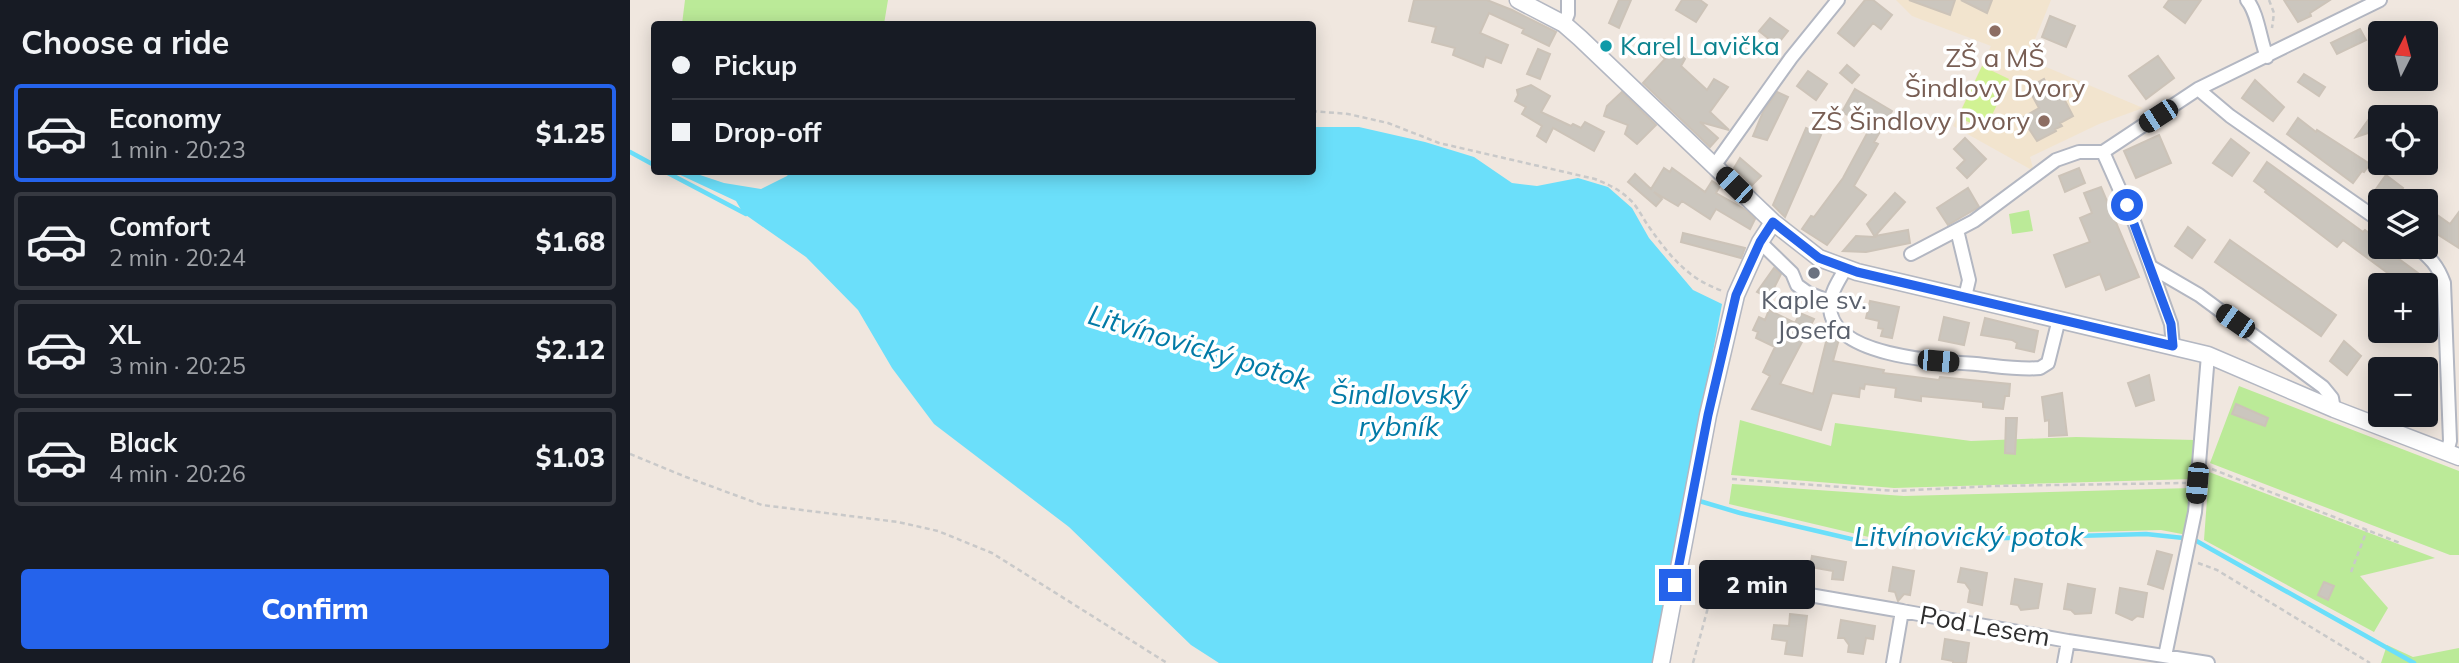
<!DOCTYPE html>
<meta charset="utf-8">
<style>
:root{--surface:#171b24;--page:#242831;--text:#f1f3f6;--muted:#9ea1a6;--line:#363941;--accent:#2563eb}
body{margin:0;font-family:Mulish,sans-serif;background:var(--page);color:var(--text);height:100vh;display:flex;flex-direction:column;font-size:26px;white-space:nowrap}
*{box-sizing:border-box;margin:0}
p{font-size:23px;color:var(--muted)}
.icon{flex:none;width:38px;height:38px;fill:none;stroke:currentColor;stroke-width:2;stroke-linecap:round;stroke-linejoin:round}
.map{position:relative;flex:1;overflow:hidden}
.drawer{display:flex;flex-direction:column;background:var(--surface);width:630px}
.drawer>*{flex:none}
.guide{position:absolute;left:21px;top:21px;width:665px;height:154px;border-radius:7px;box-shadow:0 4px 18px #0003;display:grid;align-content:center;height:154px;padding:0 21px;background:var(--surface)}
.needle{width:46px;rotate:6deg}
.fabs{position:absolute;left:1738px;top:21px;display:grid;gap:14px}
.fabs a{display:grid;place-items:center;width:70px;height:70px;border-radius:7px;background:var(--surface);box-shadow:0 4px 18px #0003;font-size:35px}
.end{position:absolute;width:32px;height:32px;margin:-16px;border:9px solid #2563eb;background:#fff;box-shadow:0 0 0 4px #fff}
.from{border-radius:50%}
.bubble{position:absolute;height:49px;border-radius:7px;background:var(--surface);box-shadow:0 4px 18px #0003;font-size:23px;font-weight:800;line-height:49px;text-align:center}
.car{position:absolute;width:21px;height:42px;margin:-21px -10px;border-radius:9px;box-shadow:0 0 5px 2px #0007;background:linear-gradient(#222 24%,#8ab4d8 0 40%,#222 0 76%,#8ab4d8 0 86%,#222 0)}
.guide b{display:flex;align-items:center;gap:24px;height:66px;font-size:26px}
.guide b+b{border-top:2px solid var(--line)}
.guide i{width:18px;height:18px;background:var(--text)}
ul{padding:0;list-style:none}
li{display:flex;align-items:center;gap:21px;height:98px;margin:0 14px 10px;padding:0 7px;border:4px solid var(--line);border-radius:7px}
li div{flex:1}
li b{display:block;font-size:26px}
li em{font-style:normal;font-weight:800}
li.current{border-color:var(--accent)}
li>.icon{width:63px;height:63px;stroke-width:1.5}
h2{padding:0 21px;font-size:32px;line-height:84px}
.primary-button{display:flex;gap:14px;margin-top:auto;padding:14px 21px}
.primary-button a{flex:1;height:80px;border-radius:7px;background:var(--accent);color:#fff;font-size:28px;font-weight:800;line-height:80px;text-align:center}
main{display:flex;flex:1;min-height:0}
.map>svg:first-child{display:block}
</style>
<main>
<section class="drawer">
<h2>Choose a ride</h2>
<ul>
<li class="current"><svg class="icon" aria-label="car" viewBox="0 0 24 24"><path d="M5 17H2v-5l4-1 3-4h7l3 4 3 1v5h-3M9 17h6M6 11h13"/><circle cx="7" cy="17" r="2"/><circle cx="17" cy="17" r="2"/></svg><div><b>Economy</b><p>1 min · 20:23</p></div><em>$1.25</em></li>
<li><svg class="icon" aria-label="car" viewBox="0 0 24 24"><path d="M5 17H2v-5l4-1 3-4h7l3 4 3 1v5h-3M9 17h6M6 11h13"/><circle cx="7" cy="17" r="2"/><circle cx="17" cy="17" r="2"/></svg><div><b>Comfort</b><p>2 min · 20:24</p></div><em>$1.68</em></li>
<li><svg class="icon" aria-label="car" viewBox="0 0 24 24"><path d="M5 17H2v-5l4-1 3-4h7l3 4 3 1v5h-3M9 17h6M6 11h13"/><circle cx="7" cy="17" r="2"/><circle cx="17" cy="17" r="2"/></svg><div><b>XL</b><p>3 min · 20:25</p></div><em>$2.12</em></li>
<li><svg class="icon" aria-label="car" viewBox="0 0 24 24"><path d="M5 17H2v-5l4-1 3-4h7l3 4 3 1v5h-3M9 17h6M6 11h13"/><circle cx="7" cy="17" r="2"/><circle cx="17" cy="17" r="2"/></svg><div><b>Black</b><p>4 min · 20:26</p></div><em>$1.03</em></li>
</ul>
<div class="primary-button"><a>Confirm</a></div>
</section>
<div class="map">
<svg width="1829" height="663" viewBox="0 0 1829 663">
<rect width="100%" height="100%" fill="#f0e7df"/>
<path fill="#f2e4ce" d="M1266,0H1421L1397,59L1513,108L1469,124L1400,157L1403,168L1400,169L1323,126L1361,46L1282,16Z"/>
<path fill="#bbea98" d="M55,0H258L254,24H52Z
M1399,210L1403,231L1382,234L1379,214Z
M1609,386L1829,471V555H1820L1580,463Z
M1110,420L1201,446L1205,423L1341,441L1446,437L1565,440L1562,479L1264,488L1101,475Z
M1579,472L1805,558L1730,576L1758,608L1744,632L1574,540Z
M1102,484L1274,496L1561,488L1557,535L1531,530L1275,537H1239L1099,504Z
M1757,645L1783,657L1829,648V663H1751Z"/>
<path fill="#d1f293" d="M1352,66L1379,79L1355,130L1328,117Z"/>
<path fill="#6bdffa" d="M683,127H729L795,142L844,157L882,183L907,186L948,178L978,187L1002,208L1019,238L1063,290L1092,304L1024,663H589L561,645L439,527L304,424L262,368L228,310L176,257L113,213L106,201L44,172H61L94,183L131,189L157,176L160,172H682Z"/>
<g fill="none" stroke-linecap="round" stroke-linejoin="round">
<path stroke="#6bdffa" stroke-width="4.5" d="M0,152L24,165
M36,172L116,214
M1066,500L1110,513L1234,542L1516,534L1563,539L1784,663"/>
</g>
<path fill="#cbc6be" stroke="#ccc3b8" stroke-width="2" d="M784,0H857L882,10L926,32L919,46L892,33L894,29L859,13L850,33L878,45L871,63L856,57L853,67L823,55L825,48L802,42L806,27L779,21Z
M989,0H1001L989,28L979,23Z
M1052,0H1070L1077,5L1066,22L1046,10Z
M1235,0H1243L1262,15L1251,29L1243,23L1224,46L1208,33Z
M1279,0H1325L1320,15Z
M1331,0H1362L1357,13Z
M1539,0H1571L1555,23L1534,7Z
M1654,0H1700L1680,13L1681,16L1668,22Z
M1420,16L1445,26L1436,47L1412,37Z
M1140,18L1158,31L1147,45L1129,31Z
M1730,29L1736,40L1707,54L1701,43Z
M1037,44L1055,59L1051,66L1077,90L1084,79L1098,87L1080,112L1099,130L1070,122L1088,138L1080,147L1013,83L1035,59L1029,53Z
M908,49L920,54L910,79L897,74Z
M1528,56L1544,78L1516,99L1499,76Z
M1217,65L1229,75L1222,83L1210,73Z
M1178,71L1197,84L1186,100L1167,86Z
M1674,74L1695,87L1689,96L1668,82Z
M1414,79L1421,93L1429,89L1443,116L1430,123L1432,126L1425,129L1426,131L1407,141L1392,118L1409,108L1398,88Z
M1625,80L1654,107L1643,121L1612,98Z
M901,85L920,96L911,112L941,126L943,124L951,128L955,122L974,132L964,151L923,128L916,142L907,136L912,126L892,114L896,107L885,101L888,95L887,90Z
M1225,89L1262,111L1244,142L1248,144L1224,186L1236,195L1197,245L1172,229L1181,216L1184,217L1213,178L1240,128L1212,112Z
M992,92L1026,125L1007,144L995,134L998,125L974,116L977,106Z
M1147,92L1158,97L1137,140L1123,136L1133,112Z
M1668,118L1686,132L1687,130L1740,164L1734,172L1732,171L1723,183L1657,134Z
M1739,119L1750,129L1726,137Z
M1176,128L1191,135L1155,217L1143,205Z
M1529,135L1541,163L1506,178L1494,151Z
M1335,138L1356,159L1337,178L1327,168L1335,160L1324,149Z
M1601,139L1619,153L1602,176L1583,163Z
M1110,158L1131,176L1122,185L1104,168Z
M1637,162L1733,232L1735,230L1750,241V247H1755L1754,248L1792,276L1786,285H1774L1713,240L1707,247L1635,192L1636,190L1624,181Z
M1034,168L1040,172L1042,168L1075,192L1082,181L1090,186L1086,193L1116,210L1125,219L1120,229L1086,209L1080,219L1052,201L1048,206L1024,192L1032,199L1026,206L998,182L1005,174L1021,189Z
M1449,168L1455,183L1435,192L1429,176Z
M1756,175L1773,188L1767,196L1765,195L1760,201H1748L1741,196Z
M1471,187L1509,277L1476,290L1470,274L1436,287L1424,255L1460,242L1450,218L1462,213L1454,193Z
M1338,188L1349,207L1318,225L1307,208Z
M1265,193L1275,202L1245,236L1278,230L1280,243L1236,252L1213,251L1226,236L1245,237L1237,224Z
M1796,207L1820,224L1829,212V248L1796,227Z
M1558,227L1575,240L1562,258L1545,246Z
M1053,233L1115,248L1112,256L1111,258L1051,242Z
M1600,240L1706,315L1691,336L1585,262Z
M1144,268L1151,274L1139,298L1127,292Z
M1240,301L1269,307L1262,338L1251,336L1253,329L1248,328L1249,321L1236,318Z
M1139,310L1165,323L1170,313L1184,319L1150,384L1183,394L1198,334L1209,339L1203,361L1254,370L1253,373L1309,380L1310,377L1380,384L1379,396H1375L1373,409L1353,407V402L1291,396V401L1265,397L1266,388L1235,384L1234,389L1230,388L1229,397L1202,393L1191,430L1122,409L1140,376L1133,372L1145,347L1126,338L1128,332L1123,330L1129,317L1135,320Z
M1314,317L1339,323L1334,345L1309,340Z
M1355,318L1408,331L1404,352L1386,348L1387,343L1382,340L1351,335Z
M1714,341L1731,356L1717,375L1700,361Z
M1519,375L1524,400L1506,406L1498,383Z
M1432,393L1437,435L1419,436V420L1415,421L1412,397Z
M1606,404L1638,418L1635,426L1602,414Z
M1376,418H1387L1385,454L1375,453Z
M1527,551L1542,555L1533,589L1518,584Z
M1182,556L1216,562L1213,580L1202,579L1203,571L1180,567Z
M1263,567L1284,571L1280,595L1274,594L1268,601L1265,592L1259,591Z
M1331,568L1357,573L1352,605L1338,602L1340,590L1335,583L1328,582Z
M1385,579L1412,584L1408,608L1391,610L1388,605L1381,604Z
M1694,582L1704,586L1698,600L1688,595Z
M1438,584L1465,589L1461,613L1445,614L1441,610L1434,609Z
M1490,588L1517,593L1513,617L1507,616L1502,620L1486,613Z
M1160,614L1177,616L1172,656L1155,654L1157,641L1142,639L1144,625L1159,626Z
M1211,620L1245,626L1243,639L1236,638L1233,654L1218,652L1219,645L1214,638H1208Z
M1315,639L1339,643L1336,663H1323V661L1312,659Z"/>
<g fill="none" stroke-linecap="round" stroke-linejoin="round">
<g stroke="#b3b7c2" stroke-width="16">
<path id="minor" d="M1617,0C1628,13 1630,40 1637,57
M934,24L938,14V0
M1568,89L1600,116L1750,221
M1473,152L1505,224L1541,324L1543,346
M1084,166L1161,58L1208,0
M1327,230L1339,280L1335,297
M1130,242L1162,273L1167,285L1178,293L1201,302
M1786,247C1800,257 1808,266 1814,283L1820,441L1817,452
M1281,254L1344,221L1426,160L1449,152H1473L1568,89L1750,0
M1521,267L1569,295L1693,387L1702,398L1704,409
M1216,268C1209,280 1200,293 1200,307C1201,357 1312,362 1346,364C1367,366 1389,370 1410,368L1418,363L1429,319
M1168,593L1272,611
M1535,656L1565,512L1578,355
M1263,663L1272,611L1438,641L1578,663
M1434,663L1438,641"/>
</g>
<g stroke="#b3b7c2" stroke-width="19">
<path id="tertiary" d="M888,0L934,24L950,38L1143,222L1189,258L1227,272L1578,355L1704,409L1829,457
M1031,663L1078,415L1106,295L1130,242L1143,222"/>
</g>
<path stroke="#c9c9c9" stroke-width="2.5" stroke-dasharray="5 3.5" stroke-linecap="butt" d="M1639,0L1644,13L1642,28
M682,111L718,114L758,123L809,143L965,179C977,184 989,189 998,198C1006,204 1011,215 1017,224C1038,254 1057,279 1093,291
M0,454L56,477L132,505L268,522L308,531L362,553L537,663
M1582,469L1770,543
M1102,479L1265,491L1363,486L1556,483
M1568,563L1587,570L1740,663
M1721,572L1737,530
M1063,663L1080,600L1135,589L1158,592"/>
<use href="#minor" stroke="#fff" stroke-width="12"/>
<use href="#tertiary" stroke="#fff" stroke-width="16"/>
</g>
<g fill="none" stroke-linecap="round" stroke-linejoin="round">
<path stroke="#2563eb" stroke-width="9" d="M1045,585L1078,415L1106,295L1130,242L1143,222L1189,258L1227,272L1543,346L1541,324L1497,205"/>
</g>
<g fill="#8d6e63" stroke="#fff" stroke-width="2.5">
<circle cx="1365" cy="31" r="7"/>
<circle cx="1414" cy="121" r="7"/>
</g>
<circle fill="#0f9aa8" stroke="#fff" stroke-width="2.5" cx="976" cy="46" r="7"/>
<circle fill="#6b7280" stroke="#fff" stroke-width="2.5" cx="1184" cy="273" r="7"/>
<g text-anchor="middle" stroke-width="7" stroke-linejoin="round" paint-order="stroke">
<g font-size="26" fill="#0d838f" stroke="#fff" text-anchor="start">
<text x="990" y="55">Karel Lavička</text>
</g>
<g font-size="26" fill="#785e54" stroke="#fff">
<text x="1365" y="67">ZŠ a MŠ<tspan x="1365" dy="30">Šindlovy Dvory</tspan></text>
<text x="1400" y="130" text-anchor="end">ZŠ Šindlovy Dvory</text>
</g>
<g font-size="26" fill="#5b616d" stroke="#fff">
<text x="1184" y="309">Kaple sv.<tspan x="1184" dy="30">Josefa</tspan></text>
</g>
<g font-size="26" fill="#2e2e2e" stroke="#fff">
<text transform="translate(1355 626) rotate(10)" y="9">Pod Lesem</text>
</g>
<g font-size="28" font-style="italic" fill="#027aa6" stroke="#fff">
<text transform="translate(569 347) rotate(17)" y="10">Litvínovický potok</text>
<text x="769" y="404">Šindlovský<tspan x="769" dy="32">rybník</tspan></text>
<text x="1339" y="546">Litvínovický potok</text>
</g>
</g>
</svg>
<div class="fabs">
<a><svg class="needle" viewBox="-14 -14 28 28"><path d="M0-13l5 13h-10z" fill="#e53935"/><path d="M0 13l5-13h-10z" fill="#9ea1a6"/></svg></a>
<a><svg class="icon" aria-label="locate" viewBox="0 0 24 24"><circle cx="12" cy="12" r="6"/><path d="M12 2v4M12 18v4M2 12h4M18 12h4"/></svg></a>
<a><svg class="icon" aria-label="layers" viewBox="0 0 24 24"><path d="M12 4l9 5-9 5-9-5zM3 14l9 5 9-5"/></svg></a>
<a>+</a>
<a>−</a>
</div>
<i class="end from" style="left:1497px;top:205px"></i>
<i class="end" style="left:1045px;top:585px"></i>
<div class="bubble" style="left:1069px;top:560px;width:116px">2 min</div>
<i class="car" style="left:1528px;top:116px;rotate:237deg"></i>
<i class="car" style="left:1104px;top:185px;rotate:314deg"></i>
<i class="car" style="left:1605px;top:321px;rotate:305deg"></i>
<i class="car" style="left:1308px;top:361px;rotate:95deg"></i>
<i class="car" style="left:1567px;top:483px;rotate:185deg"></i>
<div class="guide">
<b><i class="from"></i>Pickup</b>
<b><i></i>Drop-off</b>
</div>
</div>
</main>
